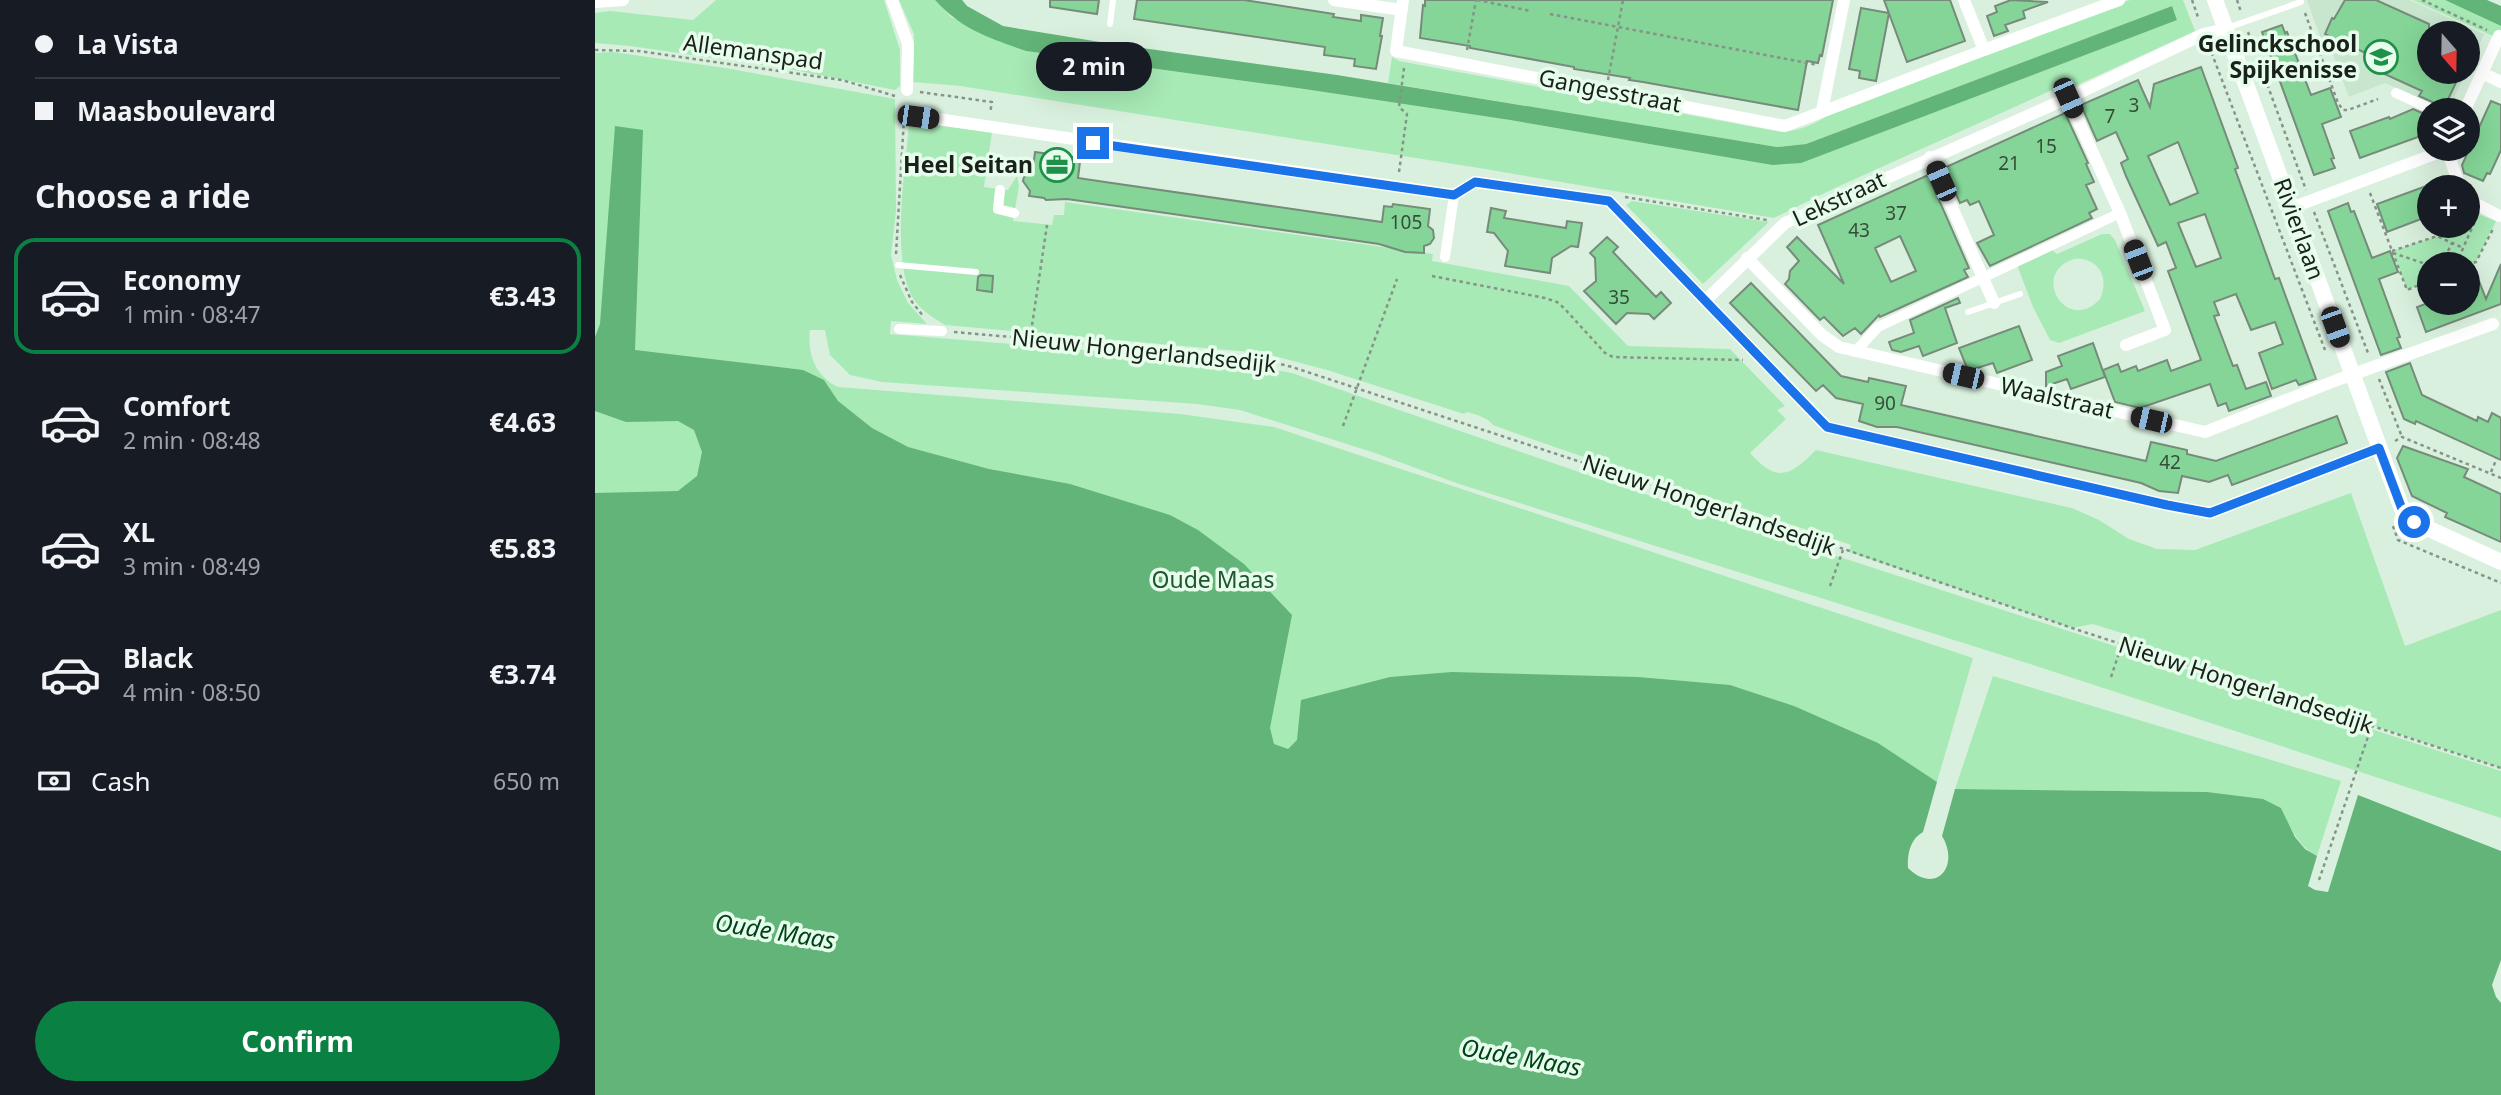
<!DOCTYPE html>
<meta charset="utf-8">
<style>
:root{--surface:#171b24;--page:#242831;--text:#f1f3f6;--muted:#9ea1a6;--line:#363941;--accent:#0b8043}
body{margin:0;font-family:"Noto Sans",sans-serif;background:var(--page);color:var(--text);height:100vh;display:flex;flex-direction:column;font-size:26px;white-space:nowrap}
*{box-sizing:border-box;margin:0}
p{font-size:23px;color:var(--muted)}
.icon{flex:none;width:38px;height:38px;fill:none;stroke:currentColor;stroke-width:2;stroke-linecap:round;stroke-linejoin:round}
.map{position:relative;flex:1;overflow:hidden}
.details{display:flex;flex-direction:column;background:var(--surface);width:595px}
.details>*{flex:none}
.guide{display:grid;align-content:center;height:154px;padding:0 35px;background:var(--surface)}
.needle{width:46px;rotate:160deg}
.buttons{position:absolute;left:1822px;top:21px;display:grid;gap:14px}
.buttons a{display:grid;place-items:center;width:63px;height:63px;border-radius:50%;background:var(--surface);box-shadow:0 7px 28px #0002;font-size:35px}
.end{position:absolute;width:32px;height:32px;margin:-16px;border:9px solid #1a73e8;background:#fff;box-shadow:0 0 0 4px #fff}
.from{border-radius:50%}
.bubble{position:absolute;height:49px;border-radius:24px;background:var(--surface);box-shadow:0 7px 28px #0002;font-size:23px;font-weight:700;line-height:49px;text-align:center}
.car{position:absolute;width:21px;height:42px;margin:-21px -10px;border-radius:9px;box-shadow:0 0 5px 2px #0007;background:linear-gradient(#222 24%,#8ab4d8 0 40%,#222 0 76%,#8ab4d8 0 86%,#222 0)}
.guide b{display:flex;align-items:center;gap:24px;height:66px;font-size:26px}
.guide b+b{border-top:2px solid var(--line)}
.guide i{width:18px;height:18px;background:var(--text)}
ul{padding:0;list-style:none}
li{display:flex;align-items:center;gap:21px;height:116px;margin:0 14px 10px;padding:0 21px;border:4px solid transparent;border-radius:21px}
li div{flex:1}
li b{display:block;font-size:26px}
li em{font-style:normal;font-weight:700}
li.selected{border-color:var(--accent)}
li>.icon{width:63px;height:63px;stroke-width:1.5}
h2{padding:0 35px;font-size:32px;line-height:84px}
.pay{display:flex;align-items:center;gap:18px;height:77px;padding:0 35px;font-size:26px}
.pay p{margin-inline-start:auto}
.cta{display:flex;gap:14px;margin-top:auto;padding:14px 35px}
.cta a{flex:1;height:80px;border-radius:42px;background:var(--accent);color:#fff;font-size:28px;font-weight:700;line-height:80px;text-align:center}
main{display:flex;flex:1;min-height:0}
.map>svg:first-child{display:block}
</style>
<main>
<section class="details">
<div class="guide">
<b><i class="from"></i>La Vista</b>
<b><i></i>Maasboulevard</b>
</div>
<h2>Choose a ride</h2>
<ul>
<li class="selected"><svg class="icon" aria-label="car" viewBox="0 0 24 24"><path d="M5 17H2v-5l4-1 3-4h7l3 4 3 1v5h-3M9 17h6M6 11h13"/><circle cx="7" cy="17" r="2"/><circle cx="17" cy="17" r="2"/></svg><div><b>Economy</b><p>1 min · 08:47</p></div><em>€3.43</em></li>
<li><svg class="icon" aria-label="car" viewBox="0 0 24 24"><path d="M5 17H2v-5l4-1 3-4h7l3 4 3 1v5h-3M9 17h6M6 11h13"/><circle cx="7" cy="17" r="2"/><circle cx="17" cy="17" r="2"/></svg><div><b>Comfort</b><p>2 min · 08:48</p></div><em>€4.63</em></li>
<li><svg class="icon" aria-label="car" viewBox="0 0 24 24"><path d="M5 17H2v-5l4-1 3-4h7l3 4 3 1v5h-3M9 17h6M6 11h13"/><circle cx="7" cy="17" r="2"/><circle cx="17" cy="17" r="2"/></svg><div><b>XL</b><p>3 min · 08:49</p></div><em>€5.83</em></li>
<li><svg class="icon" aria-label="car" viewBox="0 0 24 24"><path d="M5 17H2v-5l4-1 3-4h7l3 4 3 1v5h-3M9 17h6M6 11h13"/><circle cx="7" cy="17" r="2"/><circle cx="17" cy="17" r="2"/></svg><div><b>Black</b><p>4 min · 08:50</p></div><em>€3.74</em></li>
</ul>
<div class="pay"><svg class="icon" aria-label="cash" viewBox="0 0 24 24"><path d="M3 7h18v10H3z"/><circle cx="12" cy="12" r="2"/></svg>Cash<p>650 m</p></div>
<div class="cta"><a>Confirm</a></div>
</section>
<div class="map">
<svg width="1906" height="1095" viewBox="0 0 1906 1095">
<rect width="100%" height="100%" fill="#daf0de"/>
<path fill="#c8e5ce" d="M1712,0H1815L1889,34L1873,69L1872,33H1834V72H1871L1853,110L1790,83L1754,97L1734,44L1727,42Z"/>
<path fill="#a7eab6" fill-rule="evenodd" d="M121,0H289L305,50V86L300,90L189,68L35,46L0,43V13L15,11L98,20Z
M304,0H340L356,17L431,51L709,89L915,120L1177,165L1582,20L1577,6L1211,144L1182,147L793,83L797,57L804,61L1186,132C1207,130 1219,125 1236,113L1535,0H1588L1600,31L1480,86L1477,81L1240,188L1179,218L884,168L365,86L318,82L319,34Z
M1818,0H1850L1906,26V43L1898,36Z
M18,52L130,68L300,99L301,211L296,255L302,280L313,303L332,324L296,321L295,334L634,362L697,373L1016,483L1906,771V818L1435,664L864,484L780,453L645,410L602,404L287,382L255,375L235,355L230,330H215C212,355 221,376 243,387L585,414L679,427L1378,658L1342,782L1339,781L1322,835L1313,840L1309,856L0,637V53Z
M321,123L397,132L389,187L413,190L422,176L424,186L418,221L457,225L459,215H469L470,202L838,254L837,261L974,286L1033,346L1135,349L1190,406L1182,410L1191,419L1155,453C1182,483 1194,477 1221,450L1477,508L1504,520L1534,539L1562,549L1600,550L1756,493L1810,646L1906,610V768L1777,725L1783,719L1746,706L1731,710L1531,645L1533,635L1498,624L1477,628L1254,552L1256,545C1137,503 1016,469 898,425C892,417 882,415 872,412L869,414L732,370L667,353L350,325C340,319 326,310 320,301C295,267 310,169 314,125L320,126Z
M1037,201L1174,222L1108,284L1031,205Z
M1878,212L1901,221L1881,262L1873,265L1834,264V281L1812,290L1797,251L1872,226Z
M1507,234H1515L1520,240L1550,311L1464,343L1455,340L1438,307L1422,265L1457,250L1462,254ZM1479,259C1503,257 1515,277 1505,299C1472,335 1434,273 1479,259Z
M1398,676L1746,781L1722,856C1702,845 1696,828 1686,808L1612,792L1360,789Z"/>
<path fill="#63b478" d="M340,0H367L372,6L408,26L511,43L742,75L1182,147L1211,144L1577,6L1582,20L1206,163L1177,165L915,120L709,89L431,51C395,38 367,30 340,0Z
M1850,0H1892L1906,6V26Z
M20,126L48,130L40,350L208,370L229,380L243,401L277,428L313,447L394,469L475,484L575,515L603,530L649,564L697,615L675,728L679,744L693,749L702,740L706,700L795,677L857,672L1043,677L1135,685L1199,706L1283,743L1342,782L1328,832C1315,839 1312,855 1313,868C1342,896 1365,865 1347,836L1360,789L1612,792L1668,799L1686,808L1700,837L1710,849L1722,856L1713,886L1720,890L1733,892L1763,795L1906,851V960L1897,985L1901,997L1906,1003V1095H0V493L83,491L102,476L107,452L99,430L83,421L31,422L0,411V337L5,324Z"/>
<path fill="#84d597" stroke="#778b7b" stroke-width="2" fill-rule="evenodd" d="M455,0H504L502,14L455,7Z
M542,0H649L739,14L738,17L766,21V15L788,18L785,36H787L781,69L759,66L760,59L729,55L730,47L539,19Z
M830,0H1238L1227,56L1225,55L1223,63L1212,61L1203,110L1048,82L1034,80L1035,78L979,69V67L875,48V46L825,38L828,5L830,6Z
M1289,0H1355L1370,41L1312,62Z
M1416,0L1453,2L1428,11L1430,18L1410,25L1413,31L1399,36L1392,16L1402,12L1400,6Z
M1750,0H1781L1834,24V72H1866L1848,110H1845L1842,104L1824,96L1827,91L1772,66L1777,56L1730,34L1737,18L1739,19Z
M1266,8L1294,13L1281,81L1264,78L1265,71L1254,69Z
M1687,25L1690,33L1692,32L1716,95L1735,88L1746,117L1727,124L1739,158L1736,159L1740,168L1719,175L1667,32Z
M1606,67L1643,168L1640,169L1662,229L1680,279L1684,278L1721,379L1704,385L1701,380L1677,389L1664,353L1688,344L1680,322L1656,330L1641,294L1619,302L1624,315L1619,316L1638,366L1642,365L1651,389L1671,382L1676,396L1634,411L1631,403L1623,406L1615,384L1545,408L1520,402L1508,370L1523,364L1526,372L1541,366L1543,371L1572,360L1576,371L1606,360L1573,271L1581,268L1571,242L1563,246L1531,176L1526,163L1533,159L1521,132L1502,141L1486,105L1543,80L1555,107L1559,84ZM1583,142L1603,193L1575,205L1553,156ZM1610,214L1626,258L1601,267L1583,223Z
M1896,101L1906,105V150L1895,174L1892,173L1888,181L1869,173L1867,165Z
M1818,109L1834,116V133L1765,158L1755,131L1794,117L1795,119Z
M1470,113L1493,163L1491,164L1499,182L1491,185L1502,209L1494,213L1497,218L1395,266L1382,243L1399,235L1384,201L1375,205L1372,200L1365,203L1349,168Z
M440,152L478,157L477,161L485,162L483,178L510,182L787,222L789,206L797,207L798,204L835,209L833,226L838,230L839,238L835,244L829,246V253L810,252L784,244L578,214L472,199L451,200L449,198L434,196L435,191L428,181L430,173L438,167Z
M1333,175L1374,268L1369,270L1373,277L1309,306L1285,317L1284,315L1266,334L1260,328L1248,336L1229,317L1225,320L1190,284L1194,279L1195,271L1204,261L1192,247L1202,237L1249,284L1223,225ZM1305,236L1321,271L1296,282L1280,248Z
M1834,185V216L1792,232L1782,204Z
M1753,203L1756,212L1759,211L1777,258L1795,251L1803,272L1784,279L1805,337L1802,338L1806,348L1786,355L1733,211Z
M896,208L911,211L909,218L971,228L972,221L987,223L983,247L976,246L957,258L955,273L910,266L913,251L899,233L892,232Z
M1012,237L1023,247L1018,252L1061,297L1066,292L1076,303L1059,319L1054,314L1032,313L1021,324L989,291L1001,281L1000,258L995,253Z
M1906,264V304L1831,332L1822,307L1833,303H1872V285L1884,281L1891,299Z
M386,275L398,276L397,292L382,290L383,277Z
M1156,283L1246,376L1273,382L1274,378L1311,386L1306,405L1551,461L1556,442L1592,450V454L1621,461L1742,416L1752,443L1637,485L1633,475L1614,482L1587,476L1583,493L1564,491L1546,483L1302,427H1282L1264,421L1268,404L1241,398L1228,385L1221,391L1135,303Z
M1363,298L1365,303L1350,308L1362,343L1328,356L1324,346L1306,352L1297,350L1294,342L1319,333L1315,320Z
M1424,326L1437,360L1402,373L1398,363L1379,369L1372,368L1364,348Z
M1498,343L1510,377L1476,389L1472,379L1451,386V372L1467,366L1463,356Z
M1815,363L1827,395L1882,421L1883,417L1893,422L1897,413L1906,418V460L1821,421L1820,424L1809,419L1791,372Z
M1808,446L1873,469L1869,477L1906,494V542L1850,517L1852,513L1817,496L1802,458Z"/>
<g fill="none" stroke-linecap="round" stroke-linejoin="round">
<path stroke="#859487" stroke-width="2.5" stroke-dasharray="3.5 3.5" stroke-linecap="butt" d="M882,0L936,11
M1597,0L1604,20
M1642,0L1646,12
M1827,0L1892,30
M1710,13L1743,103L1748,110H1753L1783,99
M955,14L1223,65
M1653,32L1711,190
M1614,46L1730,350
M0,50L43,51L247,80L300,96
M872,50L881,0
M1013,80L1028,0
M325,92L397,102L395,113
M804,172L812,114L804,107L809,68
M1775,193L1812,290L1834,281
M1030,197L1172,220
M1719,212L1773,353
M1797,251L1842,236L1868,248
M1798,253L1834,265
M301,254L309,118
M1838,264L1849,259L1857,243
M1861,264L1881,219
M1872,265L1881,262L1898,229
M305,275L317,302L329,317
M837,276L950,298L962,302L969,308L1010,353L1018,357L1148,360
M359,332L666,359L697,367L1220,539L1477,628L1906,768
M435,339L452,225
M1784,379L1807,437
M748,426L802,279
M1800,441L1807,437L1906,478
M1896,472L1902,458
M1798,526L1803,540L1906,583
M1235,586L1248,550
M1516,677L1527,644
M1724,880L1777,725"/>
<path stroke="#fff" stroke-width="6" d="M515,24L518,0
M1632,28L1706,2
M303,265L381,272
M1373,312L1425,294"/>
<path stroke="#fff" stroke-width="10" d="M1801,93L1838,110
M405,190L403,209L419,213
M850,257L859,195
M304,329L347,331
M1260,352L1283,327L1525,213"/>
<path stroke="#fff" stroke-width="12" d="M297,0L313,44L312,90
M739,0L807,10
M808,0L801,51L1190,126L1389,50
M1369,0L1389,50L1524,0
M0,2L28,0
M1887,73L1906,82
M1473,98L1525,213L1570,330L1531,345
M1870,110L1904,36
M1227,111L1249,0
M323,116L859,195L880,182L1014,201L1232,427L1572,505L1615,513L1784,448
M1852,150L1865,187
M1335,157L1399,303
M1872,199L1904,216
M1696,208L1853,149
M1152,258L1227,335L1244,347L1610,432L1742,380L1898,324
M1110,301L1190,223L1473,98L1609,34L1630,29"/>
<path stroke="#fff" stroke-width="16" d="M1620,0L1807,509L1812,517L1819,522L1906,562"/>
</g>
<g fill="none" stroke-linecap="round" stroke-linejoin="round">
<path stroke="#1a73e8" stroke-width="9" d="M498,143L859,195L880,182L1014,201L1232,427L1572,505L1615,513L1784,448L1807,509L1812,517L1819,522"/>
</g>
<defs>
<g id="school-ring" transform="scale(1.75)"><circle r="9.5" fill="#e7fdeb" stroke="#1f904a" stroke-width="1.5"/><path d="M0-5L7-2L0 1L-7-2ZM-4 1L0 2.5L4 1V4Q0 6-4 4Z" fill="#1f904a"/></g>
<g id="office-ring" transform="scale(1.75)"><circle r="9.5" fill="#e7fdeb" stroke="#1f904a" stroke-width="1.5"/><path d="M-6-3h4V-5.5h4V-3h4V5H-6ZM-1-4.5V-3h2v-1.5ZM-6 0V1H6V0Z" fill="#1f904a"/></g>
</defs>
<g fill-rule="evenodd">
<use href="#school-ring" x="1786" y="57"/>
<use href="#office-ring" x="462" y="165"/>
</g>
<g text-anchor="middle" stroke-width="7" stroke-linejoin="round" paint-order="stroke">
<g font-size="19" fill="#344e39">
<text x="1539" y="112">3</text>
<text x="1515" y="123">7</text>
<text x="1451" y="153">15</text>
<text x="1414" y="170">21</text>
<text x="1301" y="220">37</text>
<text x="811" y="229">105</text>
<text x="1264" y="237">43</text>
<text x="1024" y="304">35</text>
<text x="1290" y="410">90</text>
<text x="1575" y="469">42</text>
</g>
<g font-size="23" font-weight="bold" fill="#19211a" stroke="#e7fdeb" text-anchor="end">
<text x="1762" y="52">Gelinckschool<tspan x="1762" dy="26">Spijkenisse</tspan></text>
<text x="438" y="173">Heel Seitan</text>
</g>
<g font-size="23" fill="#19211a" stroke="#e7fdeb">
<text transform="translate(158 52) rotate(8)" y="8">Allemanspad</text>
<text transform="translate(1015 91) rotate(11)" y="8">Gangesstraat</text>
<text transform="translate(1244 199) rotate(-25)" y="8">Lekstraat</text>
<text transform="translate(1704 229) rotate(70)" y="8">Rivierlaan</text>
<text transform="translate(549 351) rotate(6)" y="8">Nieuw Hongerlandsedijk</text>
<text transform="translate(1462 398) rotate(13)" y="8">Waalstraat</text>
<text transform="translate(1114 505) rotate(19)" y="8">Nieuw Hongerlandsedijk</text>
<text transform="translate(1651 685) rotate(18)" y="8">Nieuw Hongerlandsedijk</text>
</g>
<g font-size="23" fill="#1d562f" stroke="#e7fdeb">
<text x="618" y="588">Oude Maas</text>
</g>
<g font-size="24" font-style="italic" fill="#01421b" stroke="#e7fdeb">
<text transform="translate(180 932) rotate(9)" y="8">Oude Maas</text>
<text transform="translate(926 1058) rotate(10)" y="8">Oude Maas</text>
</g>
</g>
</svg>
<div class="buttons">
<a><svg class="needle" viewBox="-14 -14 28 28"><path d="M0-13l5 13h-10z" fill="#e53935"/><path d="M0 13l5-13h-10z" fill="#9ea1a6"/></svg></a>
<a><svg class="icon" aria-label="layers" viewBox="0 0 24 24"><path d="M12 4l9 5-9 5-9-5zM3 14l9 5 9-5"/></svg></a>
<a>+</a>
<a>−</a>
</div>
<i class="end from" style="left:1819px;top:522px"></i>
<i class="end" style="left:498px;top:143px"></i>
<div class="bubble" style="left:441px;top:42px;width:116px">2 min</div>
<i class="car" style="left:1473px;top:98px;rotate:156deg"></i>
<i class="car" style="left:323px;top:117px;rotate:98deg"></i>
<i class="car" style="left:1346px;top:181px;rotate:336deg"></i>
<i class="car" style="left:1543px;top:260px;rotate:339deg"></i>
<i class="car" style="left:1740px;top:327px;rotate:160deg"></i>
<i class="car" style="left:1368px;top:376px;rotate:283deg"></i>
<i class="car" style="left:1556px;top:420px;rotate:283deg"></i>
</div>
</main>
